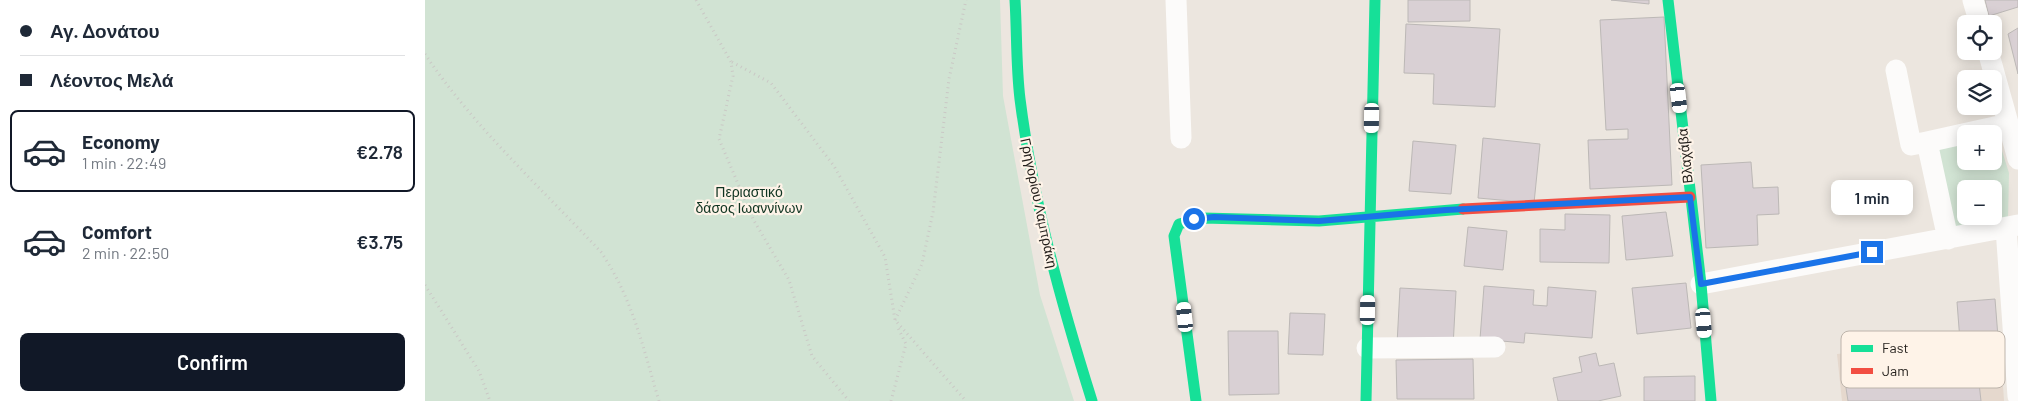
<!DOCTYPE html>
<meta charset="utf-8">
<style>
:root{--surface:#fff;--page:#f2f2f3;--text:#1f2937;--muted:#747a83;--line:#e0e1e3;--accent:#111827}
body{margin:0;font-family:Barlow,sans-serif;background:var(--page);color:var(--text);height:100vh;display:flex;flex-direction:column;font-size:19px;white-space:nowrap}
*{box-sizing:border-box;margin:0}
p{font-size:16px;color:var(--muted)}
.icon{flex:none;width:28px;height:28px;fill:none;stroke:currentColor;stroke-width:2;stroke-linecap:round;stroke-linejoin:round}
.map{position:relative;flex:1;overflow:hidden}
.side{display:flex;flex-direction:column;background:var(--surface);width:425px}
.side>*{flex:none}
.guide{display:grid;align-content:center;height:110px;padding:0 20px;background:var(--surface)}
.fabs{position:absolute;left:1532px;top:15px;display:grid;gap:10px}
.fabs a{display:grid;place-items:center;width:45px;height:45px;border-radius:8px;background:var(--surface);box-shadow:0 2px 12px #0003;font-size:25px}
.end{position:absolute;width:22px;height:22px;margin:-11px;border:6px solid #1a73e8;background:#fff;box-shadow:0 0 0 2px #fff}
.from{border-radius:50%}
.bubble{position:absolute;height:35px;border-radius:8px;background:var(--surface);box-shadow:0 2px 12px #0003;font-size:16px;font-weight:600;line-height:35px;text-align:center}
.car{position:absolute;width:15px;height:30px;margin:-15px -8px;border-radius:6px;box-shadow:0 0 4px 1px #0007;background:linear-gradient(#fff 24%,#345 0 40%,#fff 0 76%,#345 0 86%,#fff 0)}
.guide b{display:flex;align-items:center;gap:18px;height:48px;font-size:19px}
.guide b+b{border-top:1px solid var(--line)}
.guide i{width:12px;height:12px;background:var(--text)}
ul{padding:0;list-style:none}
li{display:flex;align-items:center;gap:15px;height:82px;margin:0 10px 8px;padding:0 10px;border:2px solid transparent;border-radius:8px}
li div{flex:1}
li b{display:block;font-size:19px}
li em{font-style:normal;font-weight:600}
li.selected{border-color:var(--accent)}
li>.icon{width:45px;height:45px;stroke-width:1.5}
.cta{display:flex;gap:10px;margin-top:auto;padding:10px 20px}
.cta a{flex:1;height:58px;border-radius:8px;background:var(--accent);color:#fff;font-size:20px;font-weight:600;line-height:58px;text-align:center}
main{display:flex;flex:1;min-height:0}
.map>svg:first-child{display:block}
</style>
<main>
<section class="side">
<div class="guide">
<b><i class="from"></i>Αγ. Δονάτου</b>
<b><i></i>Λέοντος Μελά</b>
</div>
<ul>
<li class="selected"><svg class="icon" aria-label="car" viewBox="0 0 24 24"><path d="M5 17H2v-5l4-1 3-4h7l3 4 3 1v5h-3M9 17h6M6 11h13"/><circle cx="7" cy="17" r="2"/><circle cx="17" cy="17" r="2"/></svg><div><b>Economy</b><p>1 min · 22:49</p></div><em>€2.78</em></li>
<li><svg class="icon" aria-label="car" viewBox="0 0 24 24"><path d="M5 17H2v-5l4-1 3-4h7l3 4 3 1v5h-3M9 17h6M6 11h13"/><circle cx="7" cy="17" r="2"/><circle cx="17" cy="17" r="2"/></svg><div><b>Comfort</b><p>2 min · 22:50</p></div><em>€3.75</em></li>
</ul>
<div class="cta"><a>Confirm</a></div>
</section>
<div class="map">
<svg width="1593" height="401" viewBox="0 0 1593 401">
<rect width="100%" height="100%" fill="#ece6df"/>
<path fill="#e5d8cd" d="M1575,339L1579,401H1417L1412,354Z"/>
<path fill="#d1e3d3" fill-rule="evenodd" d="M0,0H575L578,96L615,295L649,401H0Z
M1571,132L1584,173L1583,219L1530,229L1511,146L1541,139V161H1569V134ZM1541,189H1569V216H1541Z"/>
<path fill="#d9d0d4" stroke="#bcb8b6" d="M983,0H1045V21L983,22Z
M1186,0H1224V4Z
M1560,0H1593V7L1564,16Z
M1239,17L1247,185L1165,189L1163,140L1203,139V129L1181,130L1175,20Z
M981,24L1075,29L1070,107L1008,104L1009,74L979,73Z
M1593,28V74L1583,34Z
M1058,138L1115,144L1109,203L1053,198Z
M988,141L1031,145L1026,194L984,191Z
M1326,162L1328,188L1353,187L1354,214L1332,215L1333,245L1281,248L1276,165Z
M1241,212L1248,256L1201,260L1197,216Z
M1140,214L1185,215L1184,263L1115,262V229L1140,230Z
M1043,227L1082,231L1078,270L1039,266Z
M1261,283L1266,328L1212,334L1207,288Z
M1059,286L1109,290L1108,305L1122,306L1123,287L1171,291L1167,338L1100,333L1099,343L1055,339Z
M975,288L1031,291L1028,347L972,344Z
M1570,299L1573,337L1535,341L1532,302Z
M865,313L900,314L898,355L863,354Z
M803,331H853L854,394L804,395Z
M1550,347L1556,401H1423L1417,362Z
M1171,353L1174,366L1189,363L1196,396L1173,401H1133L1128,378L1157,372L1154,357Z
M1048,359L1049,399H972L971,360Z
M1270,376V401H1219V377Z"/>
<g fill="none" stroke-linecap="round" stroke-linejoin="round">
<path stroke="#cac8c5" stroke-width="3" stroke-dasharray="1 4" stroke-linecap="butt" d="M271,0L306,62L308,76L294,139L328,219L364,280L387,356L424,401
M0,54C48,126 117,189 176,252C208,299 218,348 234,401
M307,62L346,83L409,166L460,257L470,320L541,401
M0,285L54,371L65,401
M470,320L497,264L508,212L524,79L541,0
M466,401L481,344L472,326"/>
<path stroke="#fcfbfa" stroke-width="21" d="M751,0L756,138
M1548,0L1555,24
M1563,51L1593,159
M1471,70L1486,145L1502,142L1523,239
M1502,142L1583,124
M1581,228L1593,396
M1276,284L1593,225
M942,348L1070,347"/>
<path stroke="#16e098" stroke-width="11" d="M590,0C592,33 591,66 595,99C608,202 636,302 667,401
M1243,0L1276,284L1286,401
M771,401L749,236L754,224L778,218L894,221L1038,209
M941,401L950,0"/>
<path stroke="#f24e42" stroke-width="11" d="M1038,209L1265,197"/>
</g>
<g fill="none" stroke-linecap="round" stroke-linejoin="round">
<path stroke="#1a73e8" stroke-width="6" d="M769,219L789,217L894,221L1021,210L1265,197L1276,284L1447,252"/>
</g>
<g text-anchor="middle" stroke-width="4.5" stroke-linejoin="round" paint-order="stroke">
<g font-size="14" fill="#24201c" stroke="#fef3e8">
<text transform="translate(1260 156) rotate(-96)" y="5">Βλαχάβα</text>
<text transform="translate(614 203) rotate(78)" y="5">Γρηγορίου Λαμπράκη</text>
</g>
<g font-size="14" fill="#0f3421" stroke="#fef3e8">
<text x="324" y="197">Περιαστικό<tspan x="324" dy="16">δάσος Ιωαννίνων</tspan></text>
</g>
</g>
<rect x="1416" y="331" width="164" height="57" rx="8" fill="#fef3e8" stroke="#bdb4ab" stroke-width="1"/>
<rect x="1426" y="345" width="22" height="7" fill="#16e098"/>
<rect x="1426" y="368" width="22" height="6" fill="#f24e42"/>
<g font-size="14" fill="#24201c">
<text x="1457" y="353">Fast</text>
<text x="1457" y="376">Jam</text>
</g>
</svg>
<div class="fabs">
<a><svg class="icon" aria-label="locate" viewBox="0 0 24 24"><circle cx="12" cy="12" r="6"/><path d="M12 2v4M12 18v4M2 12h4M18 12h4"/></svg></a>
<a><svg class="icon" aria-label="layers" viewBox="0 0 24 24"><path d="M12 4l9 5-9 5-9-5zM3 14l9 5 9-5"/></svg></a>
<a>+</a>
<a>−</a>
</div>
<i class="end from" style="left:769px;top:219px"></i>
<i class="end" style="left:1447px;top:252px"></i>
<div class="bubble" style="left:1406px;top:180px;width:82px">1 min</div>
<i class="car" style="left:1254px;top:98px;rotate:173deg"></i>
<i class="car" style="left:947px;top:118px;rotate:181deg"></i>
<i class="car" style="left:943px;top:310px;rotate:1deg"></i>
<i class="car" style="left:760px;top:317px;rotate:354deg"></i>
<i class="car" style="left:1279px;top:323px;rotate:175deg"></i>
</div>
</main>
